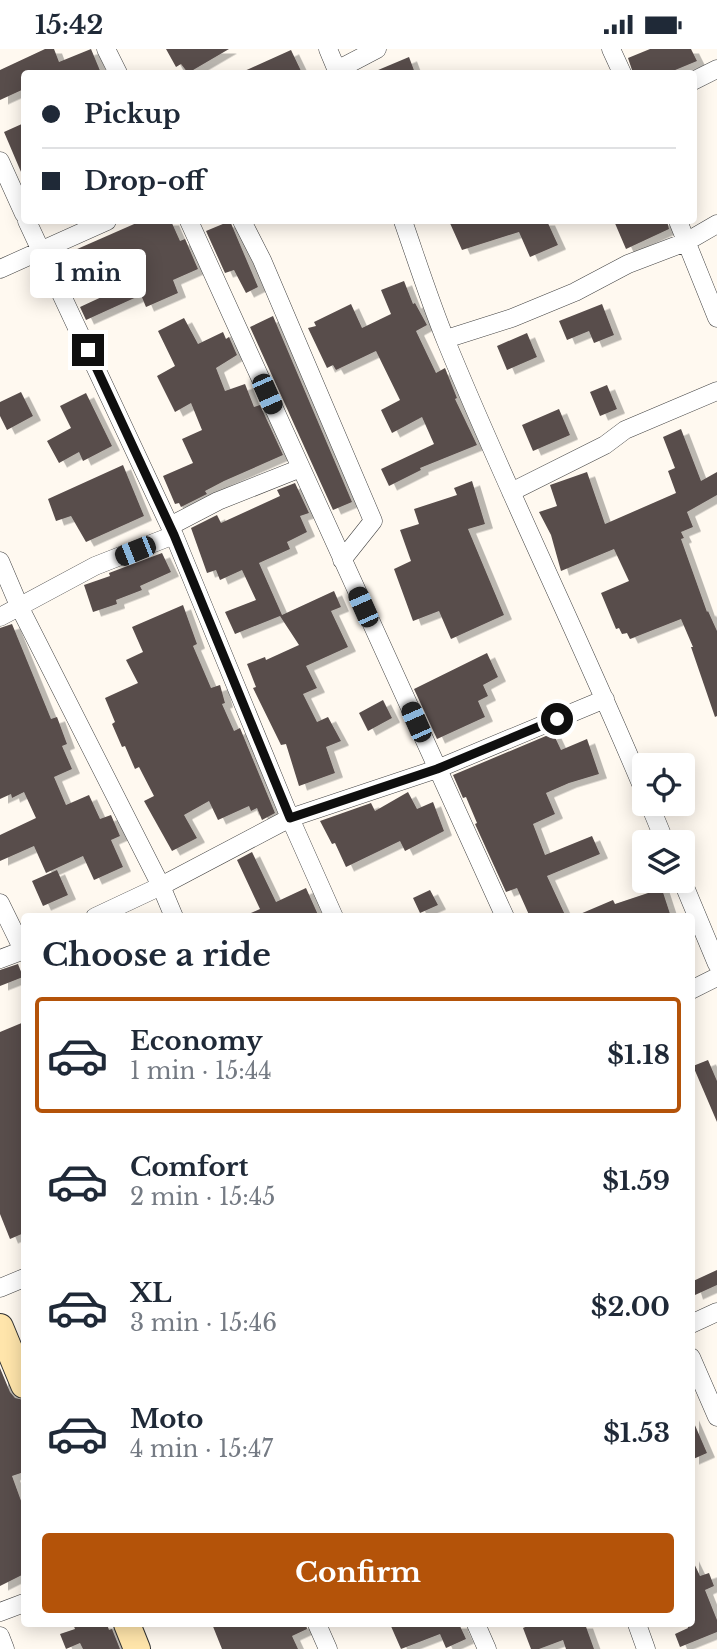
<!DOCTYPE html>
<meta charset="utf-8">
<style>
:root{--surface:#fff;--page:#f2f2f3;--text:#1f2937;--muted:#747a83;--line:#e0e1e3;--accent:#b45309}
body{margin:0;font-family:"Libre Baskerville",serif;background:var(--page);color:var(--text);height:100vh;display:flex;flex-direction:column;font-size:26px;white-space:nowrap}
*{box-sizing:border-box;margin:0}
p{font-size:23px;color:var(--muted)}
.icon{flex:none;width:38px;height:38px;fill:none;stroke:currentColor;stroke-width:2;stroke-linecap:round;stroke-linejoin:round}
.map{position:relative;flex:1;overflow:hidden}
.sheet{position:absolute;left:21px;top:864px;width:674px;height:714px;display:flex;flex-direction:column;background:var(--surface);border-radius:7px;box-shadow:0 4px 18px #0003}
.sheet>*{flex:none}
.guide{position:absolute;left:21px;top:21px;width:676px;height:154px;border-radius:7px;box-shadow:0 4px 18px #0003;display:grid;align-content:center;height:154px;padding:0 21px;background:var(--surface)}
.tools{position:absolute;left:632px;top:704px;display:grid;gap:14px}
.tools a{display:grid;place-items:center;width:63px;height:63px;border-radius:7px;background:var(--surface);box-shadow:0 4px 18px #0003;font-size:35px}
.end{position:absolute;width:32px;height:32px;margin:-16px;border:9px solid #0f0f0f;background:#fff;box-shadow:0 0 0 4px #fff}
.from{border-radius:50%}
.bubble{position:absolute;height:49px;border-radius:7px;background:var(--surface);box-shadow:0 4px 18px #0003;font-size:23px;font-weight:700;line-height:49px;text-align:center}
.car{position:absolute;width:21px;height:42px;margin:-21px -10px;border-radius:9px;box-shadow:0 0 5px 2px #0007;background:linear-gradient(#222 24%,#8ab4d8 0 40%,#222 0 76%,#8ab4d8 0 86%,#222 0)}
.guide b{display:flex;align-items:center;gap:24px;height:66px;font-size:26px}
.guide b+b{border-top:2px solid var(--line)}
.guide i{width:18px;height:18px;background:var(--text)}
ul{padding:0;list-style:none}
li{display:flex;align-items:center;gap:21px;height:116px;margin:0 14px 10px;padding:0 7px;border:4px solid transparent;border-radius:7px}
li div{flex:1}
li b{display:block;font-size:26px}
li em{font-style:normal;font-weight:700}
li.active{border-color:var(--accent)}
li>.icon{width:63px;height:63px;stroke-width:1.5}
h2{padding:0 21px;font-size:32px;line-height:84px}
.cta{display:flex;gap:14px;margin-top:auto;padding:14px 21px}
.cta a{flex:1;height:80px;border-radius:7px;background:var(--accent);color:#fff;font-size:28px;font-weight:700;line-height:80px;text-align:center}
.status{display:flex;justify-content:space-between;align-items:center;height:49px;padding:0 35px;background:var(--surface);direction:ltr}
.status svg{height:19px;fill:currentColor}
.map>svg:first-child{display:block}
</style>
<div class="status"><b>15:42</b><svg viewBox="0 0 49 12"><path d="M0 12V9h3v3zM5 12V6h3v6zM10 12V3h3v9zM15 12V0h3v12zM26 1h20v11H26zM47 4h2v5h-2z"/></svg></div>
<div class="map">
<svg width="717" height="1600" viewBox="0 0 717 1600">
<defs>
<filter id="shadow"><feDropShadow dx="8" dy="4.5" stdDeviation="0" flood-color="#0004"/></filter>
</defs>
<rect width="100%" height="100%" fill="#fff9f0"/>
<path fill="#584d4b" filter="url(#shadow)" d="M45,0H54L59,13L91,0L101,24H24V40L0,51V21Z
M166,0H229L188,24L181,15L176,18Z
M650,0H691L697,12L668,24H633L628,9Z
M291,1L302,24H240Z
M409,8L415,24H371Z
M24,74V130L4,83Z
M141,172H171L180,192L185,190L198,220L173,231L178,244L146,258L141,246L86,271L80,258L134,233L121,204L67,228L59,208Z
M230,172L258,238L246,244L234,221L225,224L206,182Z
M449,172H547L558,196L530,208L519,183L462,201Z
M614,172H667L669,180L626,200Z
M404,232L413,255L415,254L427,276L416,282L436,324L445,319L457,349L455,350L477,396L420,419L421,421L389,437L381,420L434,395L422,368L392,384L381,361L400,351L376,302L336,321L333,316L327,319L308,279L316,277L314,273L351,255L362,279L391,265L381,241Z
M602,255L614,286L594,294L589,282L567,291L559,272Z
M273,267L352,453L333,461L250,278Z
M184,269L198,295L223,283L226,290L229,288L237,306L216,319L225,342L245,335L254,358L260,356L283,406L224,432L205,442L207,445L181,458L179,454L175,455L163,427L193,414L182,390L202,381L191,354L175,363L157,327L175,317L158,282Z
M527,284L537,308L507,321L497,297Z
M607,336L617,360L600,367L590,343Z
M21,343L33,367L7,381L0,367V353Z
M86,344L112,397L83,412L79,403L59,414L47,392L71,379L60,357Z
M559,360L570,386L533,402L522,376Z
M681,380L701,432L717,423V446L687,463L693,478L681,483L684,489L681,490L707,563L708,562L717,582V667L715,668L691,598H693L681,570L630,590L627,584L622,585L619,579L616,580L601,544L629,532L614,500L561,522L551,486L539,463L557,457L550,436L587,423L605,475L676,444L668,422L675,419L663,388Z
M123,416L144,467L86,493L71,467L56,472L48,450Z
M472,432L485,475L468,480L504,566L451,590L439,562L413,572L394,520L411,512L400,481L419,475L414,460L457,446L454,439Z
M295,434L309,464L300,467L307,483L287,493L290,500L259,514L282,566L334,542L341,558L331,562L348,598L306,617L317,639L303,645L317,673L328,668L341,692L326,698L335,724L299,737L286,695L281,696L253,639L256,638L247,615L265,608L266,611L299,596L280,567L235,585L225,563L256,551L242,521L220,531L216,521L207,524L191,479L217,466L221,474L280,447L277,441Z
M162,504L171,523L140,537L142,541L116,551L117,555L93,563L84,536L110,527L109,524Z
M183,556L197,595L193,597L211,639L220,636L225,654L222,655L234,682L240,679L275,764L262,771L257,759L251,762L249,757L218,771L209,752L184,766L197,789L172,802L144,752L154,747L139,718L135,720L125,697L122,698L112,675L115,673L105,649L138,634L126,611L143,603L132,578Z
M12,575L51,670L57,668L67,695L62,697L72,720L54,728L66,756L89,746L100,770L111,766L120,787L111,791L123,818L94,831L83,807L46,824L34,797L0,812V786L36,769L24,743L12,749L11,745L0,750V579Z
M487,604L498,628L483,636L488,647L478,652L485,668L437,690L414,640Z
M383,651L392,669L368,682L359,664Z
M553,684L561,701L587,690L599,725L569,734L546,744L555,765L533,775L545,806L592,787L600,805L547,827L566,868H530L517,839L506,843L475,775L477,774L466,748L463,749L453,726Z
M408,743L417,760L433,753L444,782L405,802L400,792L346,818L335,794L332,795L320,772L371,754L375,762Z
M252,803L276,853L306,839L319,868H242L260,860L237,811Z
M57,821L68,846L43,857L32,832Z
M644,831H659L671,868H573L613,851L615,855L648,844Z
M430,841L438,856L420,864L413,849Z
M18,915L23,928L0,937V921Z
M24,973V1184L10,1190L0,1165V983Z
M708,1011L717,1032V1073L693,1017Z
M717,1221V1236L695,1246L691,1233Z
M0,1319L10,1343L15,1349L24,1351V1423L12,1427L24,1460V1525L0,1537Z
M691,1367L707,1404L691,1411Z
M691,1508L700,1527L709,1524L714,1537L705,1541L717,1571V1583L680,1598L675,1585L688,1579L687,1575H691Z
M73,1575H107L109,1581L112,1580L120,1600H83L80,1594L66,1600L60,1585L75,1580Z
M212,1575H306L307,1580L292,1587L298,1600H222Z
M390,1575H464L460,1577L466,1590L446,1599L440,1585L401,1600Z
M532,1575H585L594,1600H566L563,1591L539,1600H531L523,1579Z"/>
<g fill="none" stroke-linecap="round" stroke-linejoin="round">
<g stroke="#424242" stroke-width="19">
<path id="street" d="M106,0L118,24
M328,0L338,24
M611,0L622,24
M337,21L377,0
M693,32L717,20
M0,112L24,165
M27,172L174,486L290,769L334,868
M189,172L505,868
M242,172L262,211L373,472L342,511
M403,172C417,212 430,253 446,292C508,444 581,591 644,742
M678,172L717,269
M0,220L107,172
M446,290L512,269L575,243L628,215L686,193L717,175
M511,443L605,396L625,381L717,342
M170,477L218,452L301,419
M0,512L20,559L161,837L174,868
M0,568L95,517L174,486
M649,754L665,793
M682,831L717,915
M0,854L24,903
M95,868L161,837L290,769L437,720L605,650
M0,910L24,901
M691,941L717,928
M0,1239L24,1229
M691,1275L717,1263
M691,1308L717,1368
M0,1563L24,1554
M317,1575L328,1600
M476,1575L487,1600
M637,1575L646,1600
M0,1587L5,1600"/>
</g>
<g stroke="#313131" stroke-width="28">
<path id="secondary" d="M0,1278L24,1336
M127,1575L137,1600"/>
</g>
<use href="#street" stroke="#fff" stroke-width="18"/>
<use href="#secondary" stroke="#ffe5ab" stroke-width="26"/>
</g>
<g fill="none" stroke-linecap="round" stroke-linejoin="round">
<path stroke="#0f0f0f" stroke-width="9" d="M88,301L174,486L290,769L437,720L557,670"/>
</g>
</svg>
<div class="tools">
<a><svg class="icon" aria-label="locate" viewBox="0 0 24 24"><circle cx="12" cy="12" r="6"/><path d="M12 2v4M12 18v4M2 12h4M18 12h4"/></svg></a>
<a><svg class="icon" aria-label="layers" viewBox="0 0 24 24"><path d="M12 4l9 5-9 5-9-5zM3 14l9 5 9-5"/></svg></a>
</div>
<i class="end from" style="left:557px;top:670px"></i>
<i class="end" style="left:88px;top:301px"></i>
<div class="bubble" style="left:30px;top:200px;width:116px">1 min</div>
<i class="car" style="left:267px;top:345px;rotate:156deg"></i>
<i class="car" style="left:135px;top:502px;rotate:248deg"></i>
<i class="car" style="left:363px;top:558px;rotate:336deg"></i>
<i class="car" style="left:416px;top:673px;rotate:336deg"></i>
<div class="guide">
<b><i class="from"></i>Pickup</b>
<b><i></i>Drop-off</b>
</div>
<section class="sheet">
<h2>Choose a ride</h2>
<ul>
<li class="active"><svg class="icon" aria-label="car" viewBox="0 0 24 24"><path d="M5 17H2v-5l4-1 3-4h7l3 4 3 1v5h-3M9 17h6M6 11h13"/><circle cx="7" cy="17" r="2"/><circle cx="17" cy="17" r="2"/></svg><div><b>Economy</b><p>1 min · 15:44</p></div><em>$1.18</em></li>
<li><svg class="icon" aria-label="car" viewBox="0 0 24 24"><path d="M5 17H2v-5l4-1 3-4h7l3 4 3 1v5h-3M9 17h6M6 11h13"/><circle cx="7" cy="17" r="2"/><circle cx="17" cy="17" r="2"/></svg><div><b>Comfort</b><p>2 min · 15:45</p></div><em>$1.59</em></li>
<li><svg class="icon" aria-label="car" viewBox="0 0 24 24"><path d="M5 17H2v-5l4-1 3-4h7l3 4 3 1v5h-3M9 17h6M6 11h13"/><circle cx="7" cy="17" r="2"/><circle cx="17" cy="17" r="2"/></svg><div><b>XL</b><p>3 min · 15:46</p></div><em>$2.00</em></li>
<li><svg class="icon" aria-label="car" viewBox="0 0 24 24"><path d="M5 17H2v-5l4-1 3-4h7l3 4 3 1v5h-3M9 17h6M6 11h13"/><circle cx="7" cy="17" r="2"/><circle cx="17" cy="17" r="2"/></svg><div><b>Moto</b><p>4 min · 15:47</p></div><em>$1.53</em></li>
</ul>
<div class="cta"><a>Confirm</a></div>
</section>
</div>
